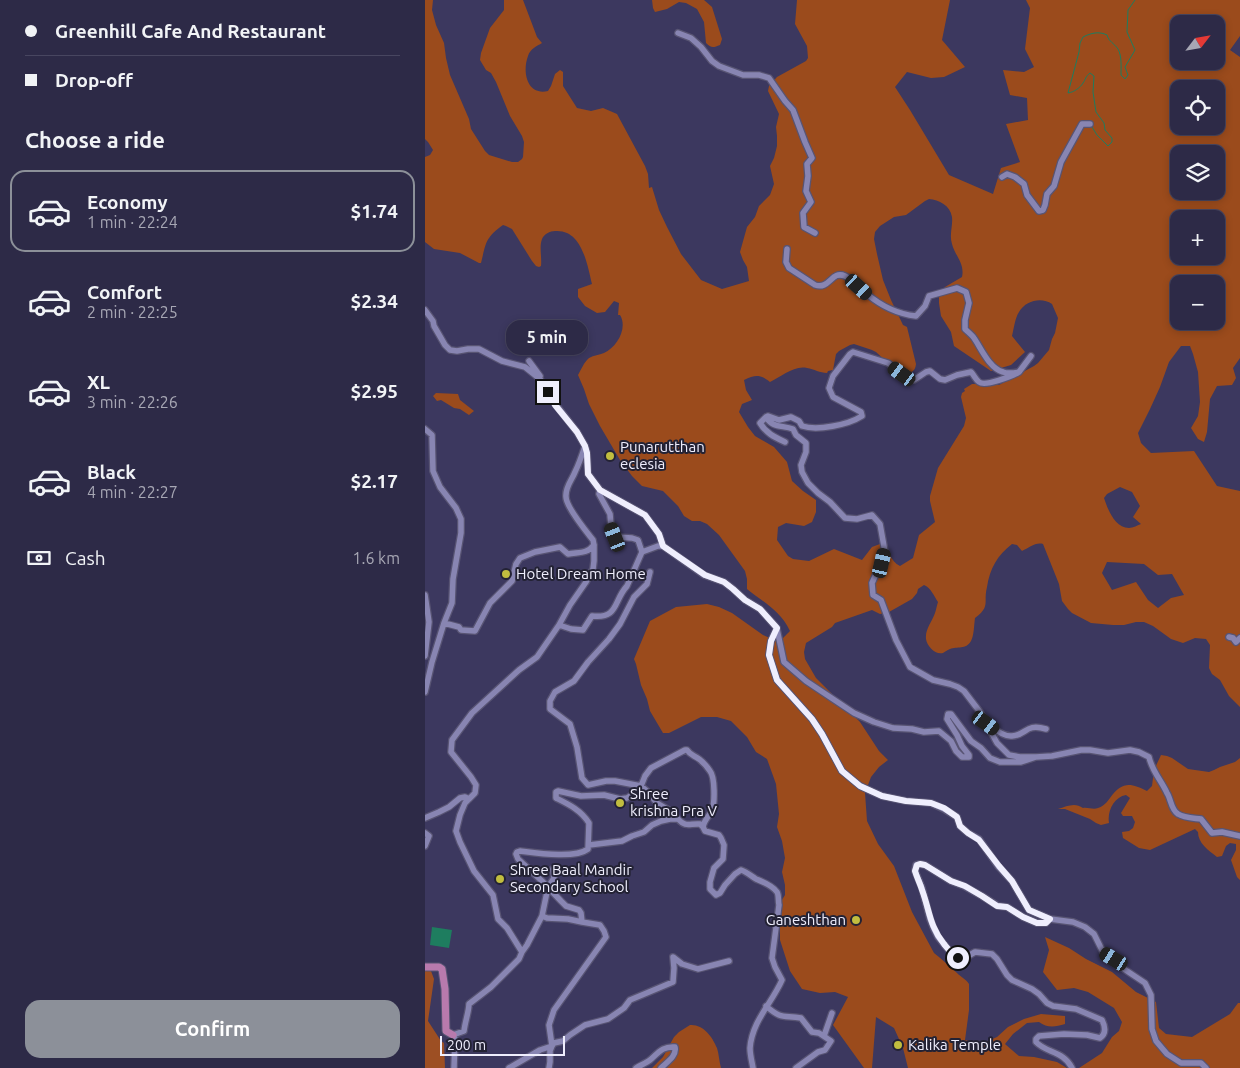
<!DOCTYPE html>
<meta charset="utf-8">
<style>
:root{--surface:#2d2a47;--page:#35324e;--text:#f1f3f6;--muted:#a7a7b4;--line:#484660;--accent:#8c9099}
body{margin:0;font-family:Ubuntu,sans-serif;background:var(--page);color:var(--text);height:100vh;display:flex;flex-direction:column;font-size:19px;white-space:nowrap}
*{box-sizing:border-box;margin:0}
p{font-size:16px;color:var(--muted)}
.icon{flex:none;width:28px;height:28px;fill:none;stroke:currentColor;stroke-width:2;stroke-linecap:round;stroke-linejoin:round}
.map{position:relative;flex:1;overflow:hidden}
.details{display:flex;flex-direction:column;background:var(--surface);width:425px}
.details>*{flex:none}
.guide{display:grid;align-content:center;height:110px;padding:0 25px;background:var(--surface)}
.needle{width:32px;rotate:59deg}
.buttons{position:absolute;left:745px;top:15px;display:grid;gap:10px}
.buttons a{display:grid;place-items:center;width:55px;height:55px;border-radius:10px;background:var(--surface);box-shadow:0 2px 8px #0003,0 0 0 1px var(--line);font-size:25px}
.scale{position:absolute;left:15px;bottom:12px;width:125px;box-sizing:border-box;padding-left:5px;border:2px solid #efeefd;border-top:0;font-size:14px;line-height:18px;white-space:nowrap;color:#efeefd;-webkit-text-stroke:4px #232234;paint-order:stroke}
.end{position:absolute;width:22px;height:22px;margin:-11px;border:6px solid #efeefd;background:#111;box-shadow:0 0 0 2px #111}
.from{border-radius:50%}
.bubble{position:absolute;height:35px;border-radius:15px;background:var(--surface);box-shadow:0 2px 8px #0003,0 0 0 1px var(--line);font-size:16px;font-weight:600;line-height:35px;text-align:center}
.car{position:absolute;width:15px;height:30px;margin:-15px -8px;border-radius:6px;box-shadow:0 0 4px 1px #0007;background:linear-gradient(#222 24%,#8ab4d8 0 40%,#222 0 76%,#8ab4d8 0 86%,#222 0)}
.guide b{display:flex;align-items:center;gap:18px;height:48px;font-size:19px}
.guide b+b{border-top:1px solid var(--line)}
.guide i{width:12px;height:12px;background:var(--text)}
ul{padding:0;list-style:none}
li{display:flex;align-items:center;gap:15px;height:82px;margin:0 10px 8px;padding:0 15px;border:2px solid transparent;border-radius:15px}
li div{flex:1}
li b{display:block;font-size:19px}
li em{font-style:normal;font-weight:600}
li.selected{border-color:var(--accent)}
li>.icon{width:45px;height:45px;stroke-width:1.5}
h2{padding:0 25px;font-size:22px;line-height:60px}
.pay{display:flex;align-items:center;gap:12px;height:55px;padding:0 25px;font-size:19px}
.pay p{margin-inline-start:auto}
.button{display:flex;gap:10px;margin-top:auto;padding:10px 25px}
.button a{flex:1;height:58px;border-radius:15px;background:var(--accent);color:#fff;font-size:20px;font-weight:600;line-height:58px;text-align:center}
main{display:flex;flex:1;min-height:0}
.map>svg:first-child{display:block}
</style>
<main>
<section class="details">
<div class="guide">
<b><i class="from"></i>Greenhill Cafe And Restaurant</b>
<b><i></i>Drop-off</b>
</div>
<h2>Choose a ride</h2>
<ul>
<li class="selected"><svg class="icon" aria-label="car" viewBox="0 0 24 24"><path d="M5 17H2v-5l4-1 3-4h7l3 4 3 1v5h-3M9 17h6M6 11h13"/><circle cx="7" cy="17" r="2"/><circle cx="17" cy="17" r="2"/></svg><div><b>Economy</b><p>1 min · 22:24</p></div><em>$1.74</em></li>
<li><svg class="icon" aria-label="car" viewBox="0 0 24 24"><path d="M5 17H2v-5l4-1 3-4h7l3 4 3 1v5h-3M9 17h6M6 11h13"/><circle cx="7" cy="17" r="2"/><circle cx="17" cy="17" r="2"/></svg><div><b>Comfort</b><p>2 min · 22:25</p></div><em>$2.34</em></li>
<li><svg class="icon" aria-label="car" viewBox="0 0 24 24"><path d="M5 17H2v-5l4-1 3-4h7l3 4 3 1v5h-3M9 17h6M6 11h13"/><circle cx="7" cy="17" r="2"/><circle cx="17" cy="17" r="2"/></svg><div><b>XL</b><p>3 min · 22:26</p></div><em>$2.95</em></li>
<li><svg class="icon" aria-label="car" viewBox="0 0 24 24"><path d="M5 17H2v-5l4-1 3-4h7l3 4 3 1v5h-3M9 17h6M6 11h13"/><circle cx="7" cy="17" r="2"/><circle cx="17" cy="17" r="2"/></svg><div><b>Black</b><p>4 min · 22:27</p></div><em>$2.17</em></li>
</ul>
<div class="pay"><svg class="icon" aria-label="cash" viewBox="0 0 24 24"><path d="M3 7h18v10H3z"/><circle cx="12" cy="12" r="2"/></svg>Cash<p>1.6 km</p></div>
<div class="button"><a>Confirm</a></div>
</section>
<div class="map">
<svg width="815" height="1068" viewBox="0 0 815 1068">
<rect width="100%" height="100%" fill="#3c385f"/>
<path fill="#9d4f23" d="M0,970L6,971L9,979L3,1021L16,1041L19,1043L20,1068H0Z"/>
<path fill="#9b4b1c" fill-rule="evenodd" d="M0,0H8L7,10L11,25L19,43L21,58L25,75L44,119L46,129L60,151L64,155L87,162H93L97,159L98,157L99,142L97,136L85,116L71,82L66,73L61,70L55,60L56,53L65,28L79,10V0H98L112,37L117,43C112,46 105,49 103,56C97,72 102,96 123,91L126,86L130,74L135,70L138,72V86L152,108L166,111L178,108L192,114L220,166L223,174L224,188L227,187L234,210L242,227L256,254L276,280L297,289L324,281L322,267L318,260L315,252L322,227L330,217L334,206L345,195L349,184L345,166L349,158L352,146V136L351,127L354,114L343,91L344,86L352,77L381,61L383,58L382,46L370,24L372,0H525L517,40L540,67L519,77L506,78L482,72L470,87L485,110L524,175L568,194L576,168L595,162L581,124L603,120L602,98L585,95L578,70L599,72L609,67L600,49L605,8L601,0H815V36L805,50L815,57V358L808,368L811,378L807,385L792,386L785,399L782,432L779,442L773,439L766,428L773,416L775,402L773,372L768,354L765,346H756L744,362L735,387L725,409L713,433L716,443L726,453L769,451L792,486L815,491V707L804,696L795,680L787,674L784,668L785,645L781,639L770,638L758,643L746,639L728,626L719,622H711L699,625H688L666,623L647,613L643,609L637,601L634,584L618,544C610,542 604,548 597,551L592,545L587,544C572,556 565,568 562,587C558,603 566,606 550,618C549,625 549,636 546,641C541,650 532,646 525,649C522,650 520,652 518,653C510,655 502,646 501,639C500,629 507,622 510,613C511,610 512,605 513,602C509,596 506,588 499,585L493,589L492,593L487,599L464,612L455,614L447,610L410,623L407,627L381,643L379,652L380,659L391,678L435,722L454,751L463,760L454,767L446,777L440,793L442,821L453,844L469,866L487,912L509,953C517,959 524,966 532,973C536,977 541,979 544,984V1010L540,1040L556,1044L572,1037L583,1027L599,1019L616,1014L640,1016V1024C630,1027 622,1028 614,1022L602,1023L588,1034L580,1044L594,1056L609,1057L632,1062L642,1068H483L478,1048L469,1028L451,1017L447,1068H439L408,1025L423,997L410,992L395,993L377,989L365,971L355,940V903L360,895V885L357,872L360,858L357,841L352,827L354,814L351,784L342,759L331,752L322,737L306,721L292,717H276L244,733H238L225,711L222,699L216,685L211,664L209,659L225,621L251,607L282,604L294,607L307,613L338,635L347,639L358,638L365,631C355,610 339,603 322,589V579L320,571L294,535L282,524L275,521H267L259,516L253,506L238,491L217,486L207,476L195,460L175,426L164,404L159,389L153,375C156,370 159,362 164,358C169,355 174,355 179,353C192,347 203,328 195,315H193L194,303L189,301L180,312L172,313L160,306L153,297V289L167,284C162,264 157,229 130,231C125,231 119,234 117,239C114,247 117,257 116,266L114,267L111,266L107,261L87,229L81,226L78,225C60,238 61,243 56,263H54L35,253L9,249L0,242V157L5,155L8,150L3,142L0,139ZM754,24H791V61H754ZM754,89H791V126H754ZM754,154H791V191H754ZM504,199C514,200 525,205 527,217C528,226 524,235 527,244C530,256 540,263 537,277L520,287L514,297V303L516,316L526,332L529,346L566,371L586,365L600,352L587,336C589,328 590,318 594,312C601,300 617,297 627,304L633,318L630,333L627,339L624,350L613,363L609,366L574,385L550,384H547L539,389L540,391L537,393L536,397L541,418L539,426L513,468L505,496V501L510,522L494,535L488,558L475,566C465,562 465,549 455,544L447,547L437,560L409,549L384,561L368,559L363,556L352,540L353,527L361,523L379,526L387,522L391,512V500L378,491L367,481L362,462L349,447L330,436L323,427L314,412L317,404L327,400L321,390L319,380C330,375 335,374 345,382C356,377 369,365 382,368C389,369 395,373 402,373L403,371L408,370L411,354L414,351L425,345L429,344L447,350L451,352L463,363L477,374C485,373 490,373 491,364L482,327L478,325L466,300L458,280L452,254L449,239L450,232L455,226L469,217L481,215L500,201ZM754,219H791V256H754ZM754,284H791V321H754ZM695,487L707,492L715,506L708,517L716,524C713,525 708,528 704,528C690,528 683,510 679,498L682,494ZM682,562L719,564L733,575L747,574L759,595L746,598L733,608L723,600L711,582L687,590L677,573Z
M227,0H279L287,7L297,39L295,45C288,48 286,48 281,43L279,22L272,9L261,3L254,2L242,9L230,12L228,8Z
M11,393L33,394L35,400L49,411L44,415L35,409L29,408L16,400L12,401L8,396Z
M736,755L742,756L747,758L763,769L784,772L789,770L795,767L810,762L815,758V880L812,877L806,860L811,850V844L805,843L801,846L797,856L792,857C783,850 773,843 773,832L770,829L725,850L714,848L698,838L697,832L704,831L708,828L710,822L707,816H698L696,813L705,798L701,795C689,797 682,811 684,823L676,825L671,823L665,819L640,809H633C642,806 650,802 658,808C663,807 668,810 673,808C679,806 682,802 685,798C697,781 706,783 722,791L727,786L729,770Z
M620,937L644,948L661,959L687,972L711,992L731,1002L734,1028L741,1034L767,1037L805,1014L813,1003H815V1068H654L677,1053L687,1037L694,1031L697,1022L689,1008L663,992L649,988L632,990L618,972L624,950Z
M265,1025C278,1024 287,1036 292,1048C294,1054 294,1061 296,1068H227L238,1057L249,1037L254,1032Z"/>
<path fill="#1e7d5f" d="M7,927L27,930L24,948L5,945Z"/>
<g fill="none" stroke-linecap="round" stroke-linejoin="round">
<path stroke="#1e7d5f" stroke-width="1" d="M667,127L672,135L683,146L687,142V138L680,130L679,123L671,112L668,92L669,76L665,73C660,77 661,79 658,83C655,88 649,92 643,93L654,52L655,43L658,37C666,33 674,31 682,35C684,42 689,43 693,49C697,56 696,67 696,75L700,79L703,75L700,67L710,50L702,32L703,10L710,0"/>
<g stroke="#585473" stroke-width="8">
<path id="minor" d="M253,33L266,38L276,47L287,61L294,66L318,75H334L344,78L360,101L368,110L380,142L387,158L382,164L383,176L381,191L386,202L378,213L379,227L390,233
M577,177L582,174L590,177L599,184L602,195L614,211L618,210L620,205L622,194L629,186L636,162L657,124H665
M362,249L361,262L364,268L390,285C405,290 406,270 420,276C429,280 435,288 442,294C455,305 473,314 491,316L500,306L504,296L532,288L541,292L544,303L540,320V329C543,332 547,335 549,338C556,348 564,368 578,372C583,374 589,373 594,372L606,356
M0,310L8,321L9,326L20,345L25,350L32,351L43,349H54L77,361L100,367L115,379L131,405L152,432L160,446L162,453L163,474L175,490L220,515L234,534L238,546L279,575L299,582L308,589L320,600L335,609L352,628L346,641L344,655L352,680L387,719L397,734L417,771L435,786L457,796L481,801L506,803L519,809L532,817L535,826L543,833L554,839L573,866L587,881L604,910L625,919L648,922L660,927L669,934L678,952L689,959L696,967L720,983L726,995L727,1029L731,1041L742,1054L756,1063H776L781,1068
M104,361L115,376
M594,372C587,376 560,387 554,382C551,380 549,375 546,372L532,375L520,380L515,379L505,371L501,372L489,380L483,378L463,363L428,352L425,354L408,376L404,388L408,397L436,412L437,416C423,425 392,431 377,426L374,421L366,417L354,420L343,416L341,417C347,428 357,425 368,429L371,435L381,443V452L376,465L377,472L383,483L393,493L405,502L420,518L432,519L447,515L455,524L460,552L457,563L452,572L447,583L448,595L456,600L471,640L485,667L508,680L525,684L533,687L539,691L555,712L572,743L584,755L595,757H611
M341,417L335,423C341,433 349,437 360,442
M0,429L7,435L8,471L15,487L31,508L36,519V533L28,579L27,603L19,623L7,662L0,692
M175,490L174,494L185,514L186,526L190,537L207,538L213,540L217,552
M225,572L222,584L209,597L195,624L184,639L163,662L149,681L130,692L125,701V709L145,724L152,747L157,778L163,785L181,781H190L216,786L220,776L226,768L260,750H262C266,756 269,755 274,759C278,762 283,768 285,771C290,777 290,803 287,810C284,817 279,820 278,827L280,831L294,835L296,838L299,845L298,859L289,868L285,882V889L291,895L295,893L300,885L310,874L316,870C322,872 326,876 331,879C338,882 347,885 352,892C354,895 353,901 354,905L347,958L350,967L357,980C347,1003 327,1021 325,1048C325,1055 327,1062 328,1068
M0,595L4,622L0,656
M19,623L34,627L36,630L50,631L65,603L87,581L91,564L95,558L110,552L135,547L143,554C154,552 162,554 169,545
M134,625L146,629L158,630L167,616C194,619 188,601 202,586L217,552L233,546H238
M352,629L359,662L381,681L429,713L449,722L468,728L487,729L499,732L514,731L526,741L531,751L537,757H544V755L537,746L532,735L522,719L523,714H526L546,741L556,748L565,758L575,762H596L611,757L627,756L656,750H665L683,753L705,750L714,752L724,757C727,771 736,780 742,793C746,799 746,810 753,814C759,818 769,818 776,819L787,833L797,832L815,836
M804,637L808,638L811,642L815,638
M563,724C569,729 579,737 587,736C602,735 600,723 621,729
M0,818L14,812L24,807L35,798L40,797L44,799
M0,833L4,836L0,846
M164,845L197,841L207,836L219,832L227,825L236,821L245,819H253C261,828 265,823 275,824L278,827
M117,916L122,918L143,919L157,922L156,913L154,910L141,906L136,901L117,881L93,859L91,854L92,852L95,851C111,853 150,859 163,849L164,823C156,810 143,804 131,798V792L133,791L156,796L179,795L195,799L202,798L213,791L216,786L222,791L232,803L247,812L253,819
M625,919L621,923H612L598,917L582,907L573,906L557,896L539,886L526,881L500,865L495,864L491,865L490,871L497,888L505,919L509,929L513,937L527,954L533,958L538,959L550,952L567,954L572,959L582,975L587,980L607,989L614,994L622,1003L628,1006L651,1009L677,1020C680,1026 682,1033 675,1038L662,1035L639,1034L614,1036L611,1039V1042C621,1053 639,1051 647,1068
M97,952L102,945L117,916L123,887L129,878L128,869
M341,1006C357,1020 358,1015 376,1018L387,1032L394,1033L406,1041L400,1050L393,1052L371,1068
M399,1036L407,1013
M29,1068L30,1039L28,1035L39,1031C40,1022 44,1011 44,1004L66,987L94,959L97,952L82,928L73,919L68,895L49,871L35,842L31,831L35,815L40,803L50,793L51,785L46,777L26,752L27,740L47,713L94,670L112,657L134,625L145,605L161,582L168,569L169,561V545L168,540C161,531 141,507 141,497C140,487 147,480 150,472C154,464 157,455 160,446
M84,1068L115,1050L127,1046L129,1043L138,1041L145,1035L160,1025L183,1019L199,1008L205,1000L248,982L249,968L248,957L257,964L273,969L304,961
M124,1068L125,1062V1051L127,1046L124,1025L129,1010L181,937L179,931L175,925L157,922
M211,1068C216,1065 221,1063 225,1060C234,1052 238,1046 250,1047C252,1056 242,1062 236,1068"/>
</g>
<g stroke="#585473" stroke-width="9">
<path id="major" d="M0,967H14L17,969L20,989L21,1031L28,1035"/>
</g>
<use href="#minor" stroke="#8885b2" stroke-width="5.5"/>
<use href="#major" stroke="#b87aad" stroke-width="7"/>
</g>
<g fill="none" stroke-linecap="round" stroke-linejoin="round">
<path stroke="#efeefd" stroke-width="6" d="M123,392L130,405L152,432L160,446L162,453L163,474L175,490L220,515L234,534L238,546L280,575L299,582L308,589L320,600L335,609L352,628L346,641L344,655L352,680L387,719L397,734L417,771L435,786L457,796L481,801L506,803L519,808L532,817L535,826L543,833L554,840L574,866L587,881L604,910L625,919L621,923H612L598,917L582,907L572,906L557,896L540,886L526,881L500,865L495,864L492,865L490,871C492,878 495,883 497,890C505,911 504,925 519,944C524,950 527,954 533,958"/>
</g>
<g fill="#c1bd3f" stroke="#232234" stroke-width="2">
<circle cx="185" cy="456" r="5"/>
<circle cx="81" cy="574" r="5"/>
<circle cx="195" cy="803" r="5"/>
<circle cx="75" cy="879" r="5"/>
<circle cx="431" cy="920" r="5"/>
<circle cx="473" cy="1045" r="5"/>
</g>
<g text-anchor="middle" stroke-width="4" stroke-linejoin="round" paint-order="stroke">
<g font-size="15" fill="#efeefd" stroke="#232234" text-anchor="start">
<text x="195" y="452">Punarutthan<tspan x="195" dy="17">eclesia</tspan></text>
<text x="91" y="579">Hotel Dream Home</text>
<text x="205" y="799">Shree<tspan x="205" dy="17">krishna Pra V</tspan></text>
<text x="85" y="875">Shree Baal Mandir<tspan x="85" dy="17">Secondary School</tspan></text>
<text x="421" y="925" text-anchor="end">Ganeshthan</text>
<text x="483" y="1050">Kalika Temple</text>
</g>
</g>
</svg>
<div class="buttons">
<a><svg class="needle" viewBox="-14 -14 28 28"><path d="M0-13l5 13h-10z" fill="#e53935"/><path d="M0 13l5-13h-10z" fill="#a7a7b4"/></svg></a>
<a><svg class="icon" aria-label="locate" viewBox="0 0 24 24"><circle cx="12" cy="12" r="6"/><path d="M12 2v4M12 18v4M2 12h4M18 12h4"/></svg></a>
<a><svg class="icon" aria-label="layers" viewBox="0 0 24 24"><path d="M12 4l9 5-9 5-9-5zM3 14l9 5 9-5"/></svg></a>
<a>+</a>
<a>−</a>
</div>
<div class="scale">200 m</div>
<i class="end from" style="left:533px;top:958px"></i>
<i class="end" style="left:123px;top:392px"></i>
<div class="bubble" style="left:81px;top:320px;width:82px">5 min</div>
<i class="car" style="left:434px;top:287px;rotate:132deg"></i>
<i class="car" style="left:477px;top:374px;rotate:306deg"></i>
<i class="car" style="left:190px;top:537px;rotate:339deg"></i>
<i class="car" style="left:457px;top:563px;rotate:13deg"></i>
<i class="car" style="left:561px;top:723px;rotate:126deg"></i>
<i class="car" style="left:689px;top:959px;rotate:301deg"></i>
</div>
</main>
